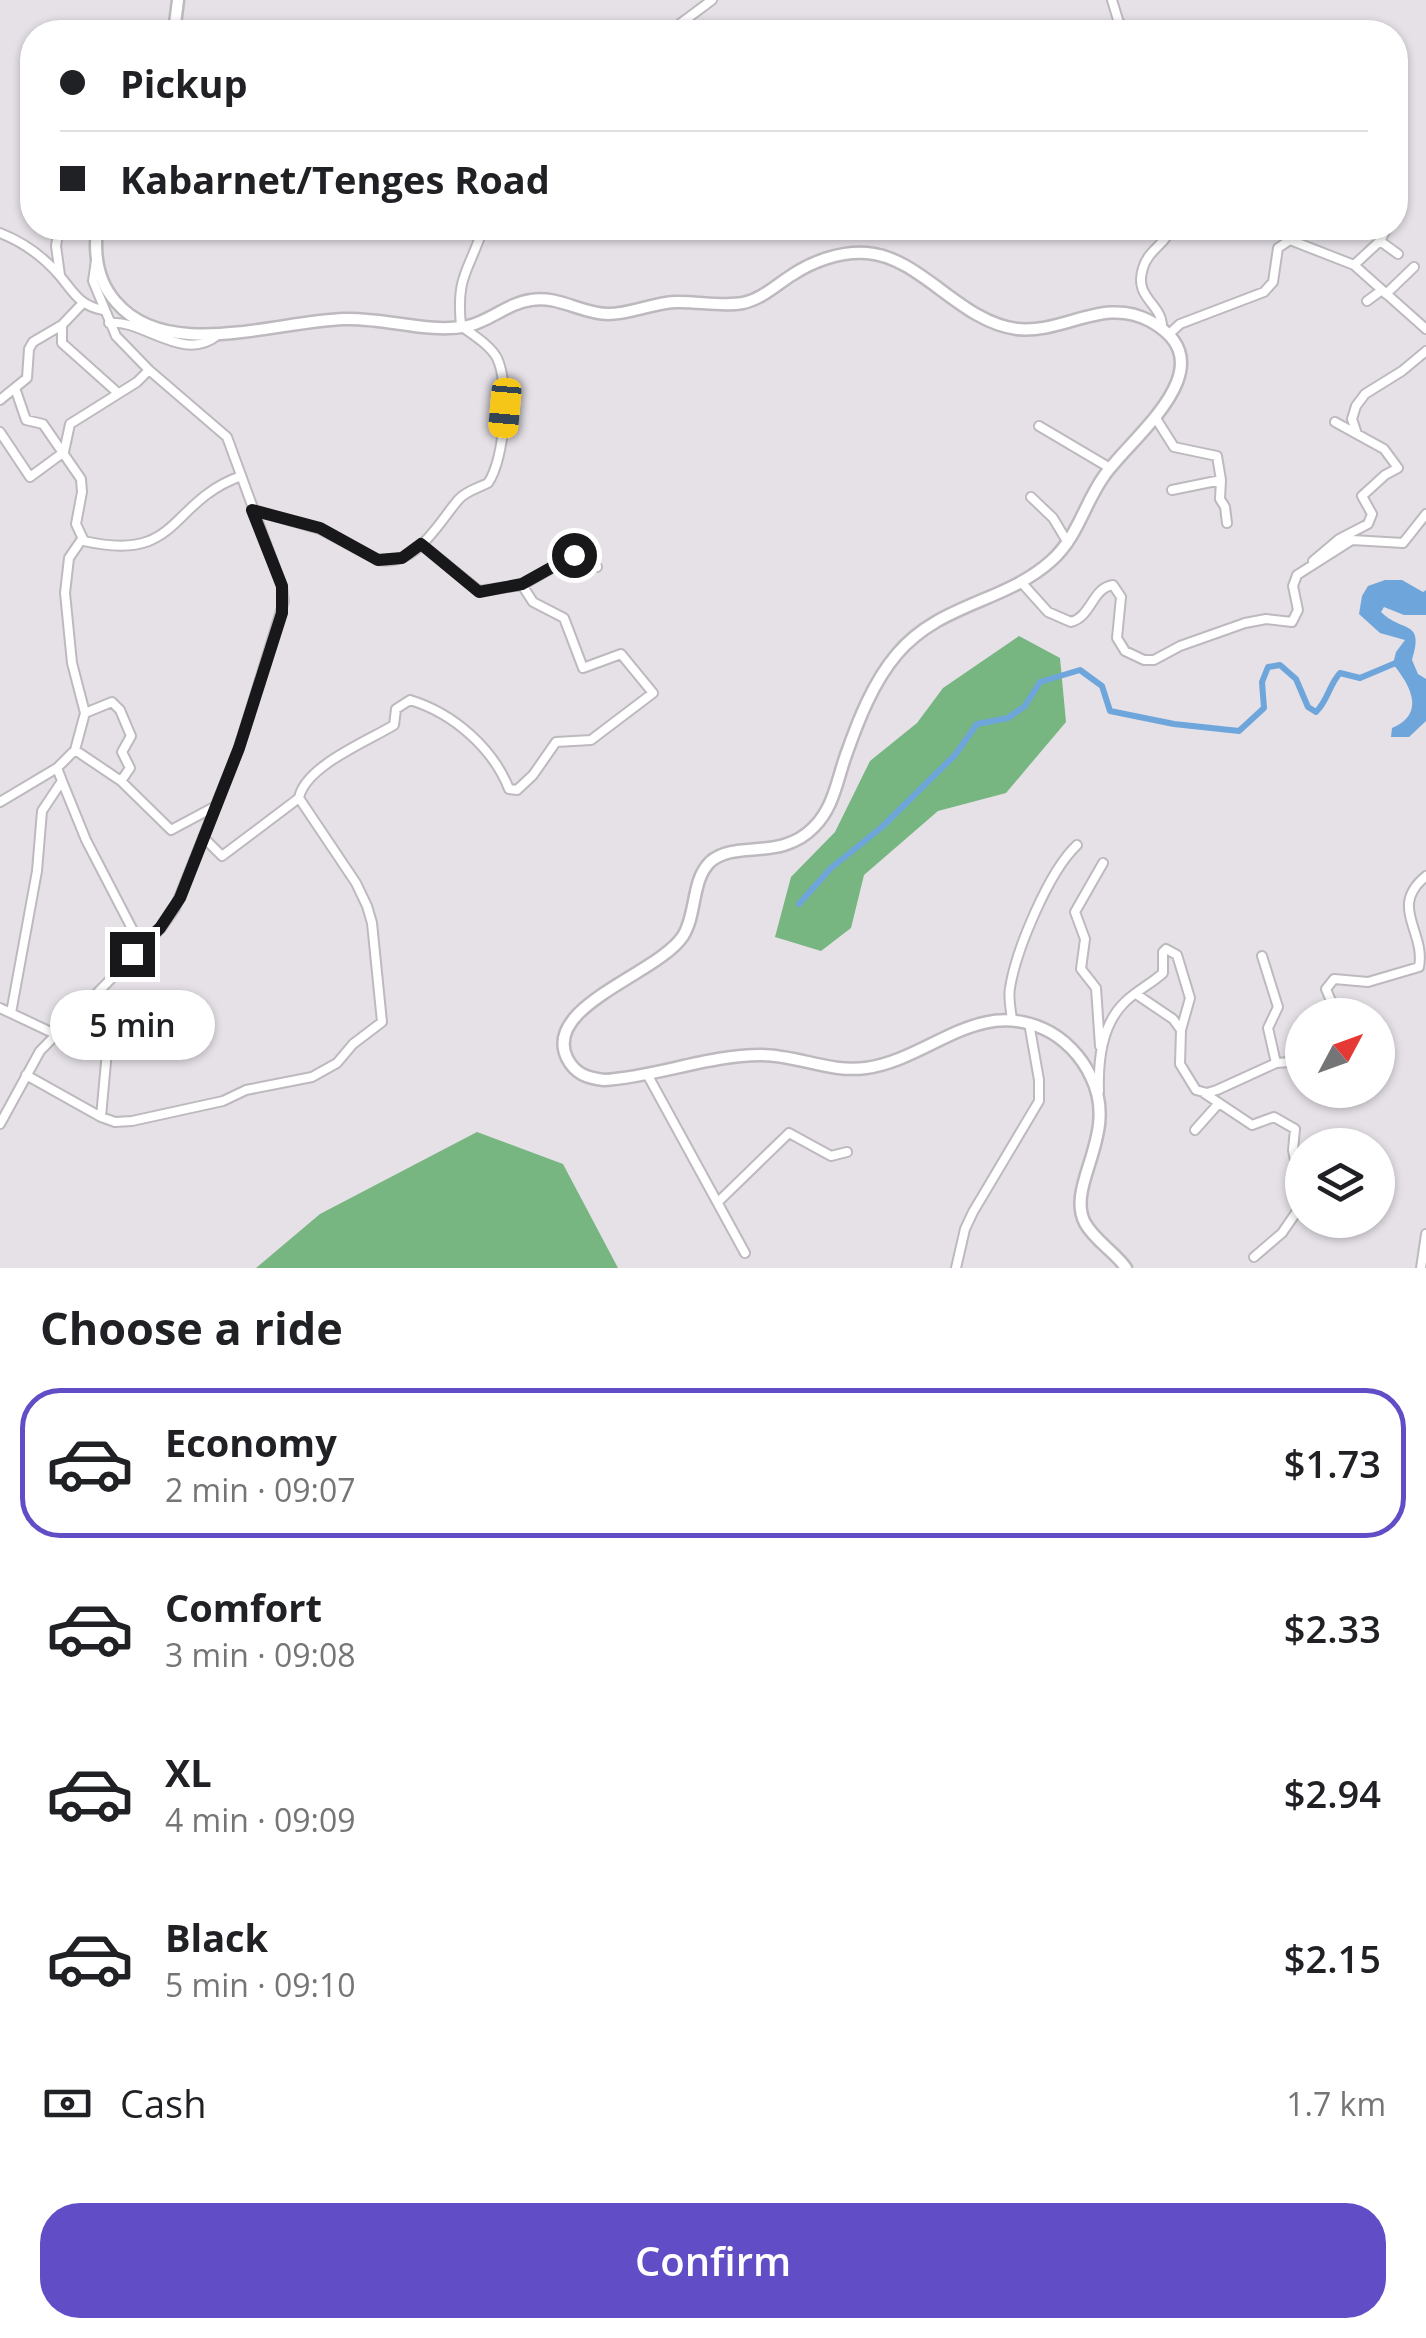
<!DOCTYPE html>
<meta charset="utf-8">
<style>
:root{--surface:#fff;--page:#f2f2f2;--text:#202124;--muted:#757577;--line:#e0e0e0;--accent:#614ec7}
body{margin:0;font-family:"Open Sans",sans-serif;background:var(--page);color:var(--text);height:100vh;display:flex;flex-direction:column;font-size:38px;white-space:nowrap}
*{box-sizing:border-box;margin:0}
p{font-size:32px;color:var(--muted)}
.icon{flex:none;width:55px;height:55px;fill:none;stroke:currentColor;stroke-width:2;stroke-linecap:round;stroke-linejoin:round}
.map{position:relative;height:1268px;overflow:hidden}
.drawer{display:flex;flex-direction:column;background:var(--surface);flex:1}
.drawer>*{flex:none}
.hud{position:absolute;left:20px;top:20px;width:1388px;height:220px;border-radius:40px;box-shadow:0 2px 8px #0004;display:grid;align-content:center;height:220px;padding:0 40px;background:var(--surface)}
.needle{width:65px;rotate:49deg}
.fabs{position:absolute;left:1285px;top:998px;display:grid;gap:20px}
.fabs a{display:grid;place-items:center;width:110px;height:110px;border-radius:50%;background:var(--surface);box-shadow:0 2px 8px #0004;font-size:50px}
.end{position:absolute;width:45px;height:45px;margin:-22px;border:12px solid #181719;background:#fff;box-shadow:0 0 0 5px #fff}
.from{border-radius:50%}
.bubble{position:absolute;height:70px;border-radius:35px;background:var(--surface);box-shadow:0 2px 8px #0004;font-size:32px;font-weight:600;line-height:70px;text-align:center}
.car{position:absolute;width:30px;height:60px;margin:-30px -15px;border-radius:12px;box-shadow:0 0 8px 2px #0007;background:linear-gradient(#f5c518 24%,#345 0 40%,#f5c518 0 76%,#345 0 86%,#f5c518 0)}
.hud b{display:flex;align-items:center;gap:35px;height:95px;font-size:38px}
.hud b+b{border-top:2px solid var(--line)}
.hud i{width:25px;height:25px;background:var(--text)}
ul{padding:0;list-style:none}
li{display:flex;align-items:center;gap:30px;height:150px;margin:0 20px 15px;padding:0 20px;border:5px solid transparent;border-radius:40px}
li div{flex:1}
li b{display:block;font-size:38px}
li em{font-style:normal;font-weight:600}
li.active{border-color:var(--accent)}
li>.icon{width:90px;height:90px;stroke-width:1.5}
h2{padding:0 40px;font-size:45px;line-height:120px}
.pay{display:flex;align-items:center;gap:25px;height:110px;padding:0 40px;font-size:38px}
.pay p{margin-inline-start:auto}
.button{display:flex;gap:20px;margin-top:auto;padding:20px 40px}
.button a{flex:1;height:115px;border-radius:40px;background:var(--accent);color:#fff;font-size:40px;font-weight:600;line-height:115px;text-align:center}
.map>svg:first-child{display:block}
</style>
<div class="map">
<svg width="1426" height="1268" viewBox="0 0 1426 1268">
<rect width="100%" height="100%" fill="#e5e1e7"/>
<path fill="#77b581" d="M1019,636L1060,658L1066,722L1006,793L938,811L864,875L851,928L821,951L775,937L791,877L835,832L870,761L917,723L943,688Z
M477,1132L563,1164L618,1268H256L320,1214Z"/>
<path fill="#6ea5db" d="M1385,580H1402L1423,592L1426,590V615H1404L1384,607L1381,612C1402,633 1425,619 1412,660L1418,674L1426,679V721L1409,737H1391L1392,728C1426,714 1411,686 1393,664L1396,652L1405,640L1380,633L1359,614L1362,596L1368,586Z"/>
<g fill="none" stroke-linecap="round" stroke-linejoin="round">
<path stroke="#6ea5db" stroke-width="6" d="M799,904L831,868L882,827L955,755L977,724L1008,718L1025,706L1040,682L1080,670L1102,686L1110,711L1174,724L1239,731L1264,708L1262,682L1268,667L1280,665L1296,679L1308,707L1316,712C1328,700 1329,685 1340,673L1360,678L1398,662"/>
<g stroke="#bdb9be" stroke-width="12">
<path id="minor" d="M1112,0L1119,23L1137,32
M669,32L712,0
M1395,209L1396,207
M59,228L56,246L60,275
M0,233C23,242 43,256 60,276C74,293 80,306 103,310
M1380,241L1398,254
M1354,265L1380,241L1387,228
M1386,294L1414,267
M1367,301L1382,290
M109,323C142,318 183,364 218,335
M62,325V343L118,393
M1162,328C1163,303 1133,299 1143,268C1148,250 1166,244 1171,228
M1168,335L1180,324L1264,292L1273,282L1278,248L1290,240L1354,265L1426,329
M15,388L26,420L43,424L81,479L82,492L76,524L84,541C181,563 167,503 241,476
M0,400L27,378L29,349L33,342L62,325L82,304
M1155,417L1174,447L1217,456L1221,480L1220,499L1225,507L1227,523
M1039,426L1110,468
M0,432L30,477L64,452L70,424L137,382L149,370
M1357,434L1352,419L1356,406L1365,394L1402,371L1426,351
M1172,490L1221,480
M1031,497L1053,518L1068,543
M253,510L320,529L378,560C417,567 438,523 459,499C466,491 478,488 488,483C505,459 510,385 497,358C490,345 473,335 461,326C456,274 469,272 483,228
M421,544L479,591L522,585L574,555L586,565L597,567
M1313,561L1339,539L1368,524L1372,514L1362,496L1385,475L1398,468L1384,449L1335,422
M1021,582L1048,612L1071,622C1092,616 1092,588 1113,585L1121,597L1117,638L1125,651L1144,660H1154L1180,646L1245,623L1266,619L1292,622L1298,610L1293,586L1297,575L1352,540L1403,543L1426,514
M85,713L112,702L120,710L131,736L122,752L130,768L121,781
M75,750L121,781L171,830L214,807
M62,781L86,840L141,946
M0,802L57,768
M203,837L222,856L299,798
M1262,956L1278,1007L1268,1028L1276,1063
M1136,994L1173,1019L1181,1030
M0,1008L55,1034
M76,1012L103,1031L108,1040L101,1117
M11,1013L37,871L42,811L62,781L57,768L75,750L85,713L72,663L65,593L69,558L82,539
M1332,1015L1334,1008L1326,989L1334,979L1368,982L1419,967C1426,931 1388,907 1426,876
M1012,1020C1011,1010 1008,999 1010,988C1016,950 1049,871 1077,845
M1100,1046L1096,988L1081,969L1085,939L1075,912L1103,863
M1301,1052L1302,1029
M647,1074L745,1253
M26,1075L101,1117L115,1122L132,1121L223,1101L246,1090L312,1077L337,1063L353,1044L382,1022L372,923L367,906L356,883L299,798C305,766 368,741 394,725L396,709L410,700C453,713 493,748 509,789L517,790L533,775L556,742L591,740L653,693L621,654L583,668L564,618L533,602L522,585
M1099,1091C1098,1061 1101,1025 1125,1002C1136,991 1151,984 1163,973V952L1166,949L1177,955L1190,998L1181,1030L1180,1064L1196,1090L1207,1093L1217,1090L1276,1063L1290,1062L1302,1050
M1204,1093L1252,1125L1274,1117L1295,1129L1293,1150L1302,1195
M0,1124L40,1051L161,928L175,908L239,748L284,601L282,587L227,437L149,370L116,336L93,281L96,260
M1195,1130L1219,1103
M718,1202L789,1133L831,1156L847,1152
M1254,1257L1282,1233L1302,1204
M956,1268L965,1229L973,1212L1039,1101V1080L1029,1023
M1421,1268L1426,1234"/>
</g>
<g stroke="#bdb9be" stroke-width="15">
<path id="major" d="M174,32L178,0
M97,228C94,254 97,281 116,302C167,362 276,321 344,319C384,317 428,334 468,326C490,321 508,303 531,300C558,295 582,314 608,314C631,314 652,303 675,302C697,301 721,307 743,303C762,299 776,285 792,275C813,261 841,251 867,253C921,257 960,322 1017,329C1064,334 1104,296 1150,321C1230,365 1133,435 1104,476C1084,504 1078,537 1051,561C1004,603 940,603 897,654C873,682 858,721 846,755C837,780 834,807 814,827C780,862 736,839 710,862C691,881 697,914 683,936C658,974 542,1006 567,1058C575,1074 587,1078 604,1080C656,1077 708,1055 761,1055C797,1055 830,1073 866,1068C930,1059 976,998 1044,1029C1064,1038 1082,1057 1091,1077C1120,1135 1065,1185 1085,1223C1095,1241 1115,1252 1126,1268"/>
</g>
<use href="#minor" stroke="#fff" stroke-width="8"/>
<use href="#major" stroke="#fff" stroke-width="10"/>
</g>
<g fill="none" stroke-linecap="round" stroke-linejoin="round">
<path stroke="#181719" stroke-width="12" d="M132,954L160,928L180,898L239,748L282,613V586L252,510L320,528L378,560L402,558L421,544L479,592L522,584L574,555"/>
</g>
</svg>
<div class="fabs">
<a><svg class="needle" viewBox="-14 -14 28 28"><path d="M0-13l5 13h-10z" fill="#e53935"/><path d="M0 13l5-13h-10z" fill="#757577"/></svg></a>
<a><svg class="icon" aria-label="layers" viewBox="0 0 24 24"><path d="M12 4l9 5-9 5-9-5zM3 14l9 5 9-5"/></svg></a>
</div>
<i class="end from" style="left:574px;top:555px"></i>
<i class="end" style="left:132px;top:954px"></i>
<div class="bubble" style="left:50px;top:990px;width:165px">5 min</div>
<i class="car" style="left:505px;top:408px;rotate:185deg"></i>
<div class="hud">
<b><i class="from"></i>Pickup</b>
<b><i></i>Kabarnet/Tenges Road</b>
</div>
</div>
<section class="drawer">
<h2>Choose a ride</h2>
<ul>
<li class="active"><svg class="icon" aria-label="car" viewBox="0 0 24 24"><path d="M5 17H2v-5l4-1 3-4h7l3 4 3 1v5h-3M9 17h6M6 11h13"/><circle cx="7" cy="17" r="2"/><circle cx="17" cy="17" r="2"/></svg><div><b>Economy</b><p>2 min · 09:07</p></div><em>$1.73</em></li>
<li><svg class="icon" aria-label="car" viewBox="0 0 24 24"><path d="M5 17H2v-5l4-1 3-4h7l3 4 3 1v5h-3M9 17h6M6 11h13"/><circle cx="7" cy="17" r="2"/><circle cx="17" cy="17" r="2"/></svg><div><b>Comfort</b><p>3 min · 09:08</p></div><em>$2.33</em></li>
<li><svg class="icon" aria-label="car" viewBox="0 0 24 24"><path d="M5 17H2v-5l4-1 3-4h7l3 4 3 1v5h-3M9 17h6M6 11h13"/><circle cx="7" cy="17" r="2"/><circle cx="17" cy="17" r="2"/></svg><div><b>XL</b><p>4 min · 09:09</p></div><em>$2.94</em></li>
<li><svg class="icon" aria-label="car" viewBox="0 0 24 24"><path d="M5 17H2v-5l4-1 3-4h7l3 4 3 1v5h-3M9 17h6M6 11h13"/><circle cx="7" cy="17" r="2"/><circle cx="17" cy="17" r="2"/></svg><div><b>Black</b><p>5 min · 09:10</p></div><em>$2.15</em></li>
</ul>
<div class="pay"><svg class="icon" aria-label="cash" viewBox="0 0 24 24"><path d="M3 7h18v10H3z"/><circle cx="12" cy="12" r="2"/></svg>Cash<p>1.7 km</p></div>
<div class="button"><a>Confirm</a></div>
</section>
